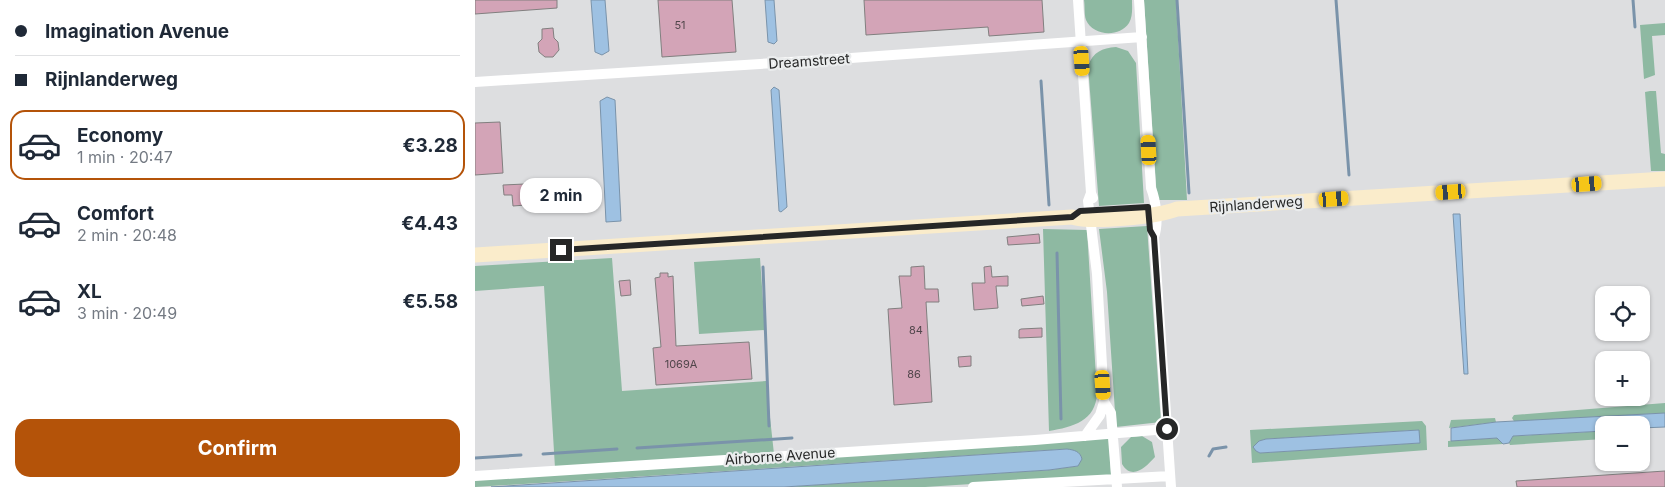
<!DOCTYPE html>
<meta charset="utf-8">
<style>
:root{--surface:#fff;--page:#f6f6f7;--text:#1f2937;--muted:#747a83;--line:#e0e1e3;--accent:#b45309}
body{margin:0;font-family:Inter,sans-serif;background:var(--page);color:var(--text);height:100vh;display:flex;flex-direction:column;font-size:19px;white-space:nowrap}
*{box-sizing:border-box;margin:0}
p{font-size:16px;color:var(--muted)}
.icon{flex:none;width:28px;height:28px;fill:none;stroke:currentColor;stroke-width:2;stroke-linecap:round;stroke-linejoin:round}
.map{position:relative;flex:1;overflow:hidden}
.side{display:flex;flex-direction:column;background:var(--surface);width:475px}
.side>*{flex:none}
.top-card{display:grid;align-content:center;height:110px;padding:0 15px;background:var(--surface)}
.buttons{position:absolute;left:1120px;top:286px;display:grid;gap:10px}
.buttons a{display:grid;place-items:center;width:55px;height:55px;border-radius:10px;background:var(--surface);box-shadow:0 1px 4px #0004;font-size:25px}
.end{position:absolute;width:22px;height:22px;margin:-11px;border:6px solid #262727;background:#fff;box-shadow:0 0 0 2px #fff}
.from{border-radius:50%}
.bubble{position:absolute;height:35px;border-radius:15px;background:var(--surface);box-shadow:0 1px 4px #0004;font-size:16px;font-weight:700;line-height:35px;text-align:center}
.car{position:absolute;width:15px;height:30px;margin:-15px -8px;border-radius:6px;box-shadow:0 0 4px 1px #0007;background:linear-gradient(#f5c518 24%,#345 0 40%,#f5c518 0 76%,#345 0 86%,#f5c518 0)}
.top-card b{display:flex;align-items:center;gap:18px;height:48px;font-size:19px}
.top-card b+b{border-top:1px solid var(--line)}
.top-card i{width:12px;height:12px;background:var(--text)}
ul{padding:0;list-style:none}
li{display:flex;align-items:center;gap:15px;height:70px;margin:0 10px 8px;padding:0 5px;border:2px solid transparent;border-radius:15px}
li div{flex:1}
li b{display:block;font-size:19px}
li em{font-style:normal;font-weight:700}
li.on{border-color:var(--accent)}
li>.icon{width:45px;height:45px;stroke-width:1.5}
.cta{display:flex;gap:10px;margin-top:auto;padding:10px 15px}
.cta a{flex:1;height:58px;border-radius:15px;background:var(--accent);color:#fff;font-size:20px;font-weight:700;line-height:58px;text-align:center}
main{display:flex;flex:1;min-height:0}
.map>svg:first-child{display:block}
</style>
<main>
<section class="side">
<div class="top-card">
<b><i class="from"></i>Imagination Avenue</b>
<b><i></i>Rijnlanderweg</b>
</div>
<ul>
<li class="on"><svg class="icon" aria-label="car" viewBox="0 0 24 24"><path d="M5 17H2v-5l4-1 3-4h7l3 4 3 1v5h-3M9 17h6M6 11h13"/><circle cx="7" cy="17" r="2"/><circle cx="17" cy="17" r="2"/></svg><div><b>Economy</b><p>1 min · 20:47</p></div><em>€3.28</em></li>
<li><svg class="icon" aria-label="car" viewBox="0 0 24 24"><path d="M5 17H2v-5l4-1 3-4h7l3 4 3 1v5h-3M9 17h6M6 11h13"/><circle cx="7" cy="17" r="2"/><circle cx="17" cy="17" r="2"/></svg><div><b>Comfort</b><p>2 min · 20:48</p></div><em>€4.43</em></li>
<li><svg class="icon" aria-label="car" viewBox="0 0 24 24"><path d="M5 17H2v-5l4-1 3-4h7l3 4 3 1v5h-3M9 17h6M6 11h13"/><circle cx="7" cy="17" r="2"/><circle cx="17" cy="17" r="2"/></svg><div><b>XL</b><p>3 min · 20:49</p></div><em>€5.58</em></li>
</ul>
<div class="cta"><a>Confirm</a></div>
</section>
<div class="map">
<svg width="1190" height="487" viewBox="0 0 1190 487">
<rect width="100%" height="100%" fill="#dddee0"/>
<path fill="#8eb9a2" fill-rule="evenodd" d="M609,0H657C657,8 658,16 654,23C644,38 618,36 611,20C609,14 610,6 609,0Z
M669,0H701L712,200H682Z
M1190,23V35L1177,36L1180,75L1169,79L1165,25Z
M641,47L653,51L661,63L669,203L624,206L613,66C618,52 627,48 641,47Z
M1175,91H1181L1186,153L1190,154V171H1176L1170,92Z
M672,226L686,422L641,427L632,292L624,229Z
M568,229L612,230L622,393C621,421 598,427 574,431Z
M137,258L147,391L291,381L299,454L80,468L69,286L0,291V266Z
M285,258L290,330L224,334L219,262Z
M1190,403V413L1040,423L1037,418L1039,415Z
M1020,418L1021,422L974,428L976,420Z
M947,421L951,426L952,450L777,463L775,430ZM944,430V443L785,453L781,451L784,441L791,439Z
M1129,431V439L1035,445L1034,443L1038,436Z
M667,436L677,442L680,457C671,467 657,481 647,464L646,447L656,437Z
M631,438L634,439L636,475L450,487H309L574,470L603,466L592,449L0,487V479Z
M1022,438L1028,444L973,447V441Z"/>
<path fill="#9ec1e2" stroke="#7a93aa" d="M116,0H130L134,51L127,55L120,52Z
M290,0H299L302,41L299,44L293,42Z
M299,87L304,90L312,207L306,212L304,211L296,90Z
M132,97L140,100L146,221L131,222L125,101Z
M978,214H985L993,374H989Z
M1190,413V427L1166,428V425H1129V431L1038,436L1034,443L1028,444L1022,438L976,441V428L1021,422Z
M944,430L945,443L785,453L781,451L778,447L784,441L791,439Z
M592,449C599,450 605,451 607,459L603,466L574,470L309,487H16Z"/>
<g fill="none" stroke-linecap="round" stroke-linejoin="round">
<path stroke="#7a93aa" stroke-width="3" d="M702,0L714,193
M861,0L874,175
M1158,0L1160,27
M566,81L574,205
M582,253L586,419
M288,267L294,426
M162,448L317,438
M68,454L142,449
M734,456L738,449L751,447
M0,458L46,455"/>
</g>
<path fill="#d3a4b7" stroke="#817f7f" d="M0,0H82V8L0,14Z
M183,0H257L261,52L187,57Z
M389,0H567L569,32L514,36L513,27L391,35Z
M78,28L79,38L83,42L84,50L78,57H70L64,52L63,43L67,39V29Z
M25,122L28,173L0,175V123Z
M50,184L51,205L38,206L37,195H29L28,185Z
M564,234L565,243L533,245L532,237Z
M449,266L450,289H463L464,302H451L457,402L419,405L413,309L427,308L424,276H436V267Z
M516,266L517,277L533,276V286H521L523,308L499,310L497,283H510L509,267Z
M185,273H193V277L198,276L201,346L274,342L277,379L181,385L178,348L186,347L180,278L185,277Z
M155,280L156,295L146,296L144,281Z
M568,296L569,304L547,306L546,299Z
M567,328V337L544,338V330L546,329Z
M496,356V366L484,367L483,357Z
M1190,471V487H1042L1041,481Z"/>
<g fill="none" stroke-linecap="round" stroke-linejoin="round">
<path stroke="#fff" stroke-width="10" d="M603,0L616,193L618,198
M664,0L676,188C681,201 684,223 679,237L696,487
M0,82L348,60L667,37
M616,193L613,201L622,274L629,402L636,413L642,487
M610,436L625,415L629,402
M0,476L560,440L692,429
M498,487L695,476"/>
<path stroke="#faeccb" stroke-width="15" d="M0,255L597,217C617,223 681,217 702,209L1190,179"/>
</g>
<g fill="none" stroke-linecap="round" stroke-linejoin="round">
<path stroke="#262727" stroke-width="6" d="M86,250L597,217L605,211L673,207L675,230L679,237L692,429"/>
</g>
<g text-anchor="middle" stroke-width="4.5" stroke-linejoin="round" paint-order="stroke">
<g font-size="11" fill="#51464b">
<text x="205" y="29">51</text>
<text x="441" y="334">84</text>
<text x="206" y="368">1069A</text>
<text x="439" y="378">86</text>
</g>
<g font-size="14" fill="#262727" stroke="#eaeced">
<text transform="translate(334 61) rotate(-4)" y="5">Dreamstreet</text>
<text transform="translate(781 204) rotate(-4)" y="5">Rijnlanderweg</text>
<text transform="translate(305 456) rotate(-4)" y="5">Airborne Avenue</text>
</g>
</g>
</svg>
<div class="buttons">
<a><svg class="icon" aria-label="locate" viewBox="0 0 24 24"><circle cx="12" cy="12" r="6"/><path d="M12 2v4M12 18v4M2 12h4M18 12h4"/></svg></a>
<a>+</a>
<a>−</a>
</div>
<i class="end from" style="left:692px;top:429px"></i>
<i class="end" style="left:86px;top:250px"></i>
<div class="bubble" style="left:45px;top:178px;width:82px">2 min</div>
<i class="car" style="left:607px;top:61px;rotate:176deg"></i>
<i class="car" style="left:674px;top:150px;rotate:357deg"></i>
<i class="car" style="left:1112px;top:184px;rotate:86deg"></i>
<i class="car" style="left:976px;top:192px;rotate:266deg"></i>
<i class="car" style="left:859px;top:199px;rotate:86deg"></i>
<i class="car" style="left:628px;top:385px;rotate:176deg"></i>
</div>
</main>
